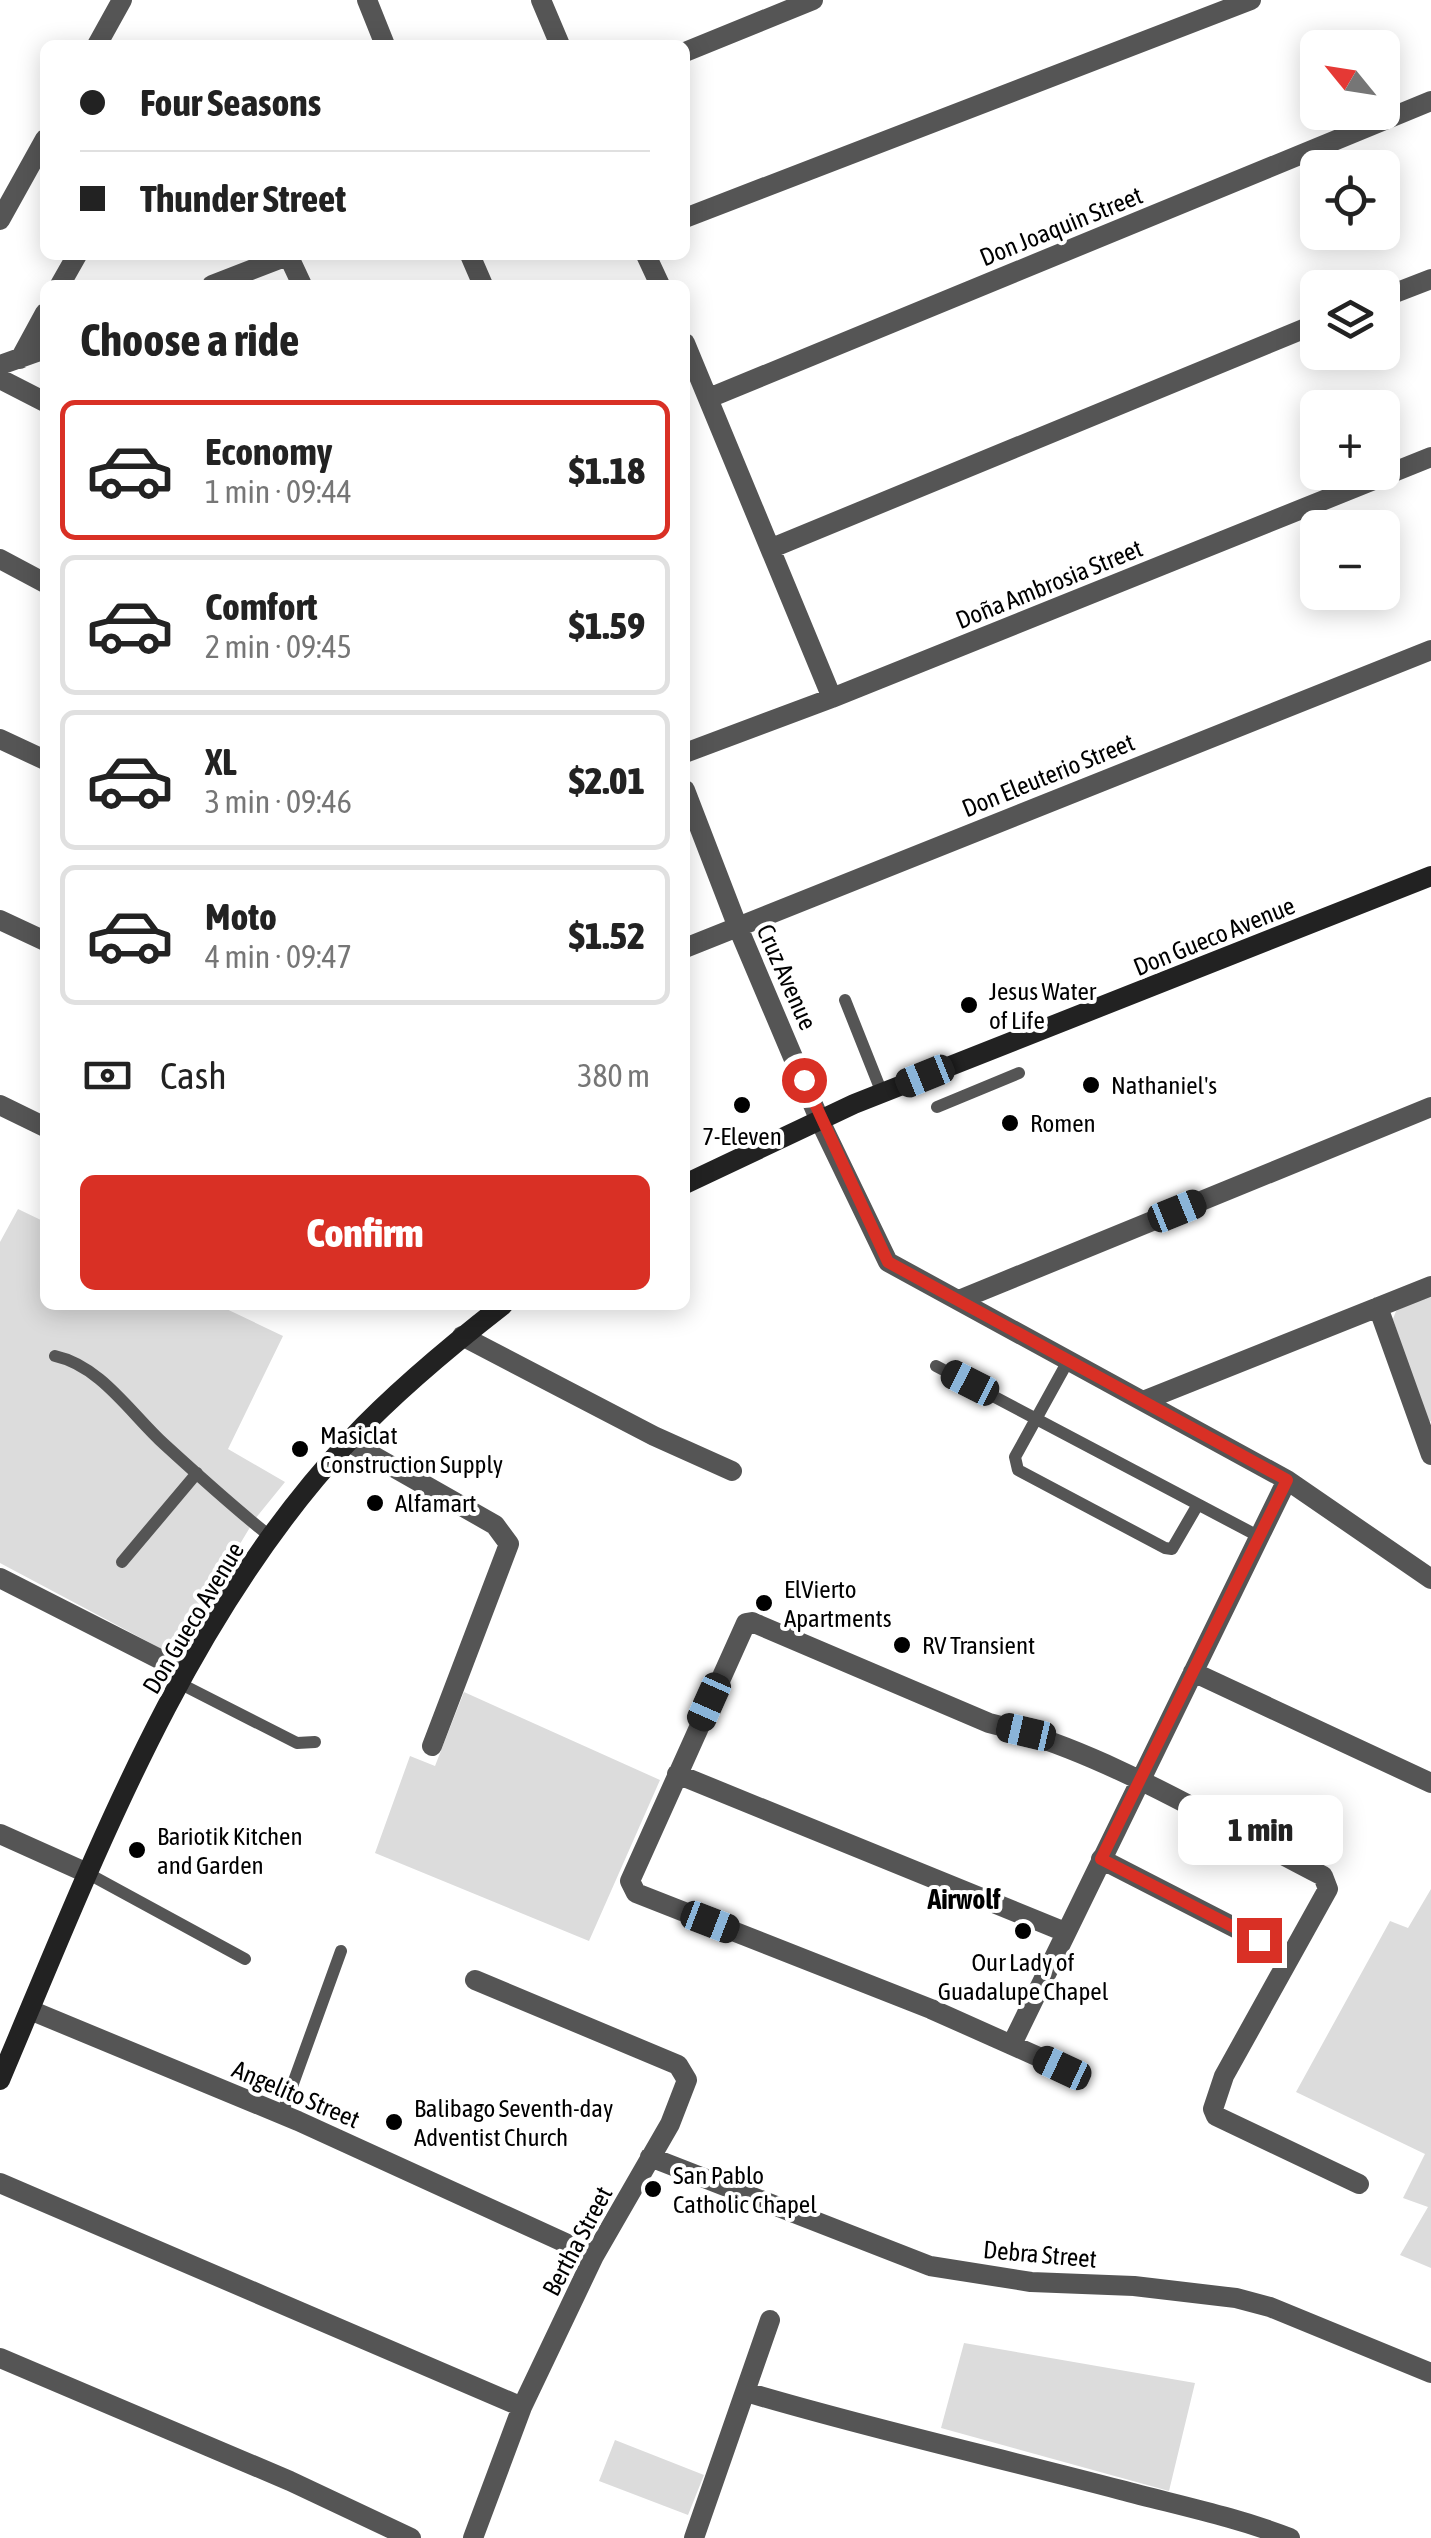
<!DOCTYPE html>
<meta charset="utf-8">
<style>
:root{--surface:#fff;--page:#f6f6f6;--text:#222;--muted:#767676;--line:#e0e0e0;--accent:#d93025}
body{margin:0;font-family:"Asap Condensed",sans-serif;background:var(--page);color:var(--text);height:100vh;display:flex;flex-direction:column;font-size:38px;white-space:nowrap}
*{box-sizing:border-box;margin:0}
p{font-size:32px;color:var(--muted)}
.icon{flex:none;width:55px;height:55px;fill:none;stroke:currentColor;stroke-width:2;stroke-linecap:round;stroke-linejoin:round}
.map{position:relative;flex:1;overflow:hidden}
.details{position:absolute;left:40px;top:280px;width:650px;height:1030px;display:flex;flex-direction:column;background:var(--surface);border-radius:15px;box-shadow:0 5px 25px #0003}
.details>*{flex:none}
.top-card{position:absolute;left:40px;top:40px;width:650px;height:220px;border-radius:15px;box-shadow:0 5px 25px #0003;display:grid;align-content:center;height:220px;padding:0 40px;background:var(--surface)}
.needle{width:65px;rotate:300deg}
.tools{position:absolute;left:1300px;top:30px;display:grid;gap:20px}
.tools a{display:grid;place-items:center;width:100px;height:100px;border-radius:15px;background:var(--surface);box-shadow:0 5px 25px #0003;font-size:50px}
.end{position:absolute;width:45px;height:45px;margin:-22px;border:12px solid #d93025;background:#fff;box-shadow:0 0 0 5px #fff}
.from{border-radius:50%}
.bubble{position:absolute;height:70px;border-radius:15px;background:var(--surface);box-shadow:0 5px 25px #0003;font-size:32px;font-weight:800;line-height:70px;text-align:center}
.car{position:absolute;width:30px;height:60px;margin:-30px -15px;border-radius:12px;box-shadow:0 0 8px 2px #0007;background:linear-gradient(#222 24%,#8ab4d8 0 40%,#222 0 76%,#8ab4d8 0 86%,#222 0)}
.top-card b{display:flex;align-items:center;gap:35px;height:95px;font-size:38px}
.top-card b+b{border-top:2px solid var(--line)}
.top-card i{width:25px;height:25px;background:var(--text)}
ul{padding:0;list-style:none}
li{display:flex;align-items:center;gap:30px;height:140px;margin:0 20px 15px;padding:0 20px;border:5px solid var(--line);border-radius:15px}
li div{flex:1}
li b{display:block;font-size:38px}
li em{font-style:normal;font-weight:800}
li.current{border-color:var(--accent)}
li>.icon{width:90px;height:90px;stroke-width:1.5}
h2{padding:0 40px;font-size:45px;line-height:120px}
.pay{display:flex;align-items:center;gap:25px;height:110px;padding:0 40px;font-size:38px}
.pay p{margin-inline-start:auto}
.primary-button{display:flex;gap:20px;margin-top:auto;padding:20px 40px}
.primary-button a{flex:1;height:115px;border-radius:15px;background:var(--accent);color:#fff;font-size:40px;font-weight:800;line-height:115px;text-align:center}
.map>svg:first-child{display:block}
</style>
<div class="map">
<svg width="1431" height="2538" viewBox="0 0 1431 2538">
<rect width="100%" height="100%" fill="#fff"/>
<path fill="#dcdcdc" d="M18,1209L45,1222V1305H218L283,1336L228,1449L285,1482L255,1519L173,1655L0,1563V1242Z
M1431,1293V1421L1427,1423L1393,1319L1396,1311Z
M464,1692L660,1780L589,1941L375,1853L410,1756L435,1766Z
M1431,1889V2268L1400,2255L1428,2207L1403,2198L1425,2154L1296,2092L1390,1921L1408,1928Z
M964,2343L1195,2383L1169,2491L941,2428Z
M615,2440L704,2475L688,2515L599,2481Z"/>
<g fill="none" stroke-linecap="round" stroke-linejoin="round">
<path stroke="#555" stroke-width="12" d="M845,1000L882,1093
M937,1107L1019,1073
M55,1356C101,1366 131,1414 164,1444C199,1476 234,1508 271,1537
M1068,1361L1015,1457L1018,1470L1165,1548L1172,1549L1197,1506
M936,1366L1258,1536
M122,1562L197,1473
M179,1683L297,1743L315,1742
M87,1873L245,1959
M282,2114L341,1951"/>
<path stroke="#555" stroke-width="20" d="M367,0L385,45
M541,0L560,45
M97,45L122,0
M685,52L813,0
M685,218L1251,0
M0,220L45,139
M288,255L302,285
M470,255L483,285
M646,255L660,285
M60,285L77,255
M212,285L290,255
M1382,298L1431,279
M685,343L832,698
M20,359L45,313
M0,365L45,349
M0,379L45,402
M709,398L1431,101
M772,548L1318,323
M0,559L45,583
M0,739L45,760
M685,753L832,698L1431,457
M685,790L737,925L820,1121L888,1262L1287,1480L1431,1579
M0,920L45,941
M685,948L1431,650
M0,1105L45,1127
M959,1300L1431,1107
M1378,1307L1431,1455
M462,1336L654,1436L732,1471
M1143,1401L1431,1286
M349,1442L495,1525L509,1544L432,1746
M0,1578L185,1672
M1193,1672L1431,1783
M677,1774L1065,1932
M0,1834L87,1873
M1101,1859L1290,1956
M30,2010L298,2121L594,2256
M1012,2044L1287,1480
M1061,2067L931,2009L636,1893L630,1881L746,1623L752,1622L989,1723C1102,1750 1219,1823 1323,1876L1328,1889L1224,2076L1213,2109L1216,2116L1359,2184
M650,2157L930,2266L1031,2282L1134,2286L1236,2298L1270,2307L1431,2373
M0,2183L522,2407
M0,2358L290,2481L411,2538
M746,2392C870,2429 996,2457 1121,2490C1177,2505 1236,2517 1290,2538
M473,2538L522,2407L594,2256L670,2124L687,2080L678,2065L475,1980
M694,2538L770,2320"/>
<path stroke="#222" stroke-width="20" d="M685,1184L854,1104L1431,876
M0,2080C93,1861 184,1616 350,1440C397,1390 449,1347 503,1305"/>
</g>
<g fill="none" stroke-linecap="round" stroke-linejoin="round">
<path stroke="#d93025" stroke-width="12" d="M804,1080L888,1262L1287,1480L1101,1859L1259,1940"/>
</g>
<g fill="#000" stroke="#fff" stroke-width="4">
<circle cx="969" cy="1005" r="10"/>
<circle cx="1091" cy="1085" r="10"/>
<circle cx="742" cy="1105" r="10"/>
<circle cx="1010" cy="1123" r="10"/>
<circle cx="300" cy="1449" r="10"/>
<circle cx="375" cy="1503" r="10"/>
<circle cx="764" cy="1603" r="10"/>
<circle cx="902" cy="1645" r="10"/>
<circle cx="137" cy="1850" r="10"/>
<circle cx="1023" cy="1931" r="10"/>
<circle cx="394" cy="2122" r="10"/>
<circle cx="653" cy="2189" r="10"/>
</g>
<g text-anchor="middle" stroke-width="8" stroke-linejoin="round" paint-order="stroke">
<g font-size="25" fill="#000" stroke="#fff">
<text transform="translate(1061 226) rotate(-22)" y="9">Don Joaquin Street</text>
<text transform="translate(1049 584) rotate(-22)" y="9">Doña Ambrosia Street</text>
<text transform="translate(1048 775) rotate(-22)" y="9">Don Eleuterio Street</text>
<text transform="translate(1214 936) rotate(-22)" y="9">Don Gueco Avenue</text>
<text transform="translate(787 977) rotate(66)" y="9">Cruz Avenue</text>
<text transform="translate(193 1618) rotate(-59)" y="9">Don Gueco Avenue</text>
<text transform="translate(296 2094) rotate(23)" y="9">Angelito Street</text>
<text transform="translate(577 2241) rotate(-62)" y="9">Bertha Street</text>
<text transform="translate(1040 2254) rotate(5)" y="9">Debra Street</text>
</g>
<g font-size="25" fill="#000" stroke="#fff" text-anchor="start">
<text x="989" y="1000">Jesus Water<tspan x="989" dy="29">of Life</tspan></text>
<text x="1111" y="1094">Nathaniel's</text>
<text x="1030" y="1132">Romen</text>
<text x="742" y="1145" text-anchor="middle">7-Eleven</text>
<text x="320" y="1444">Masiclat<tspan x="320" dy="29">Construction Supply</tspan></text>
<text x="395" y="1512">Alfamart</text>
<text x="784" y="1598">ElVierto<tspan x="784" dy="29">Apartments</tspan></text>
<text x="922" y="1654">RV Transient</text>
<text x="157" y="1845">Bariotik Kitchen<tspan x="157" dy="29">and Garden</tspan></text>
<text x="1023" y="1971" text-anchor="middle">Our Lady of<tspan x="1023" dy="29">Guadalupe Chapel</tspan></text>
<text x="414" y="2117">Balibago Seventh-day<tspan x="414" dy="29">Adventist Church</tspan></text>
<text x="673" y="2184">San Pablo<tspan x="673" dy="29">Catholic Chapel</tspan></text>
</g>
<g font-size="28" font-weight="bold" fill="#000" stroke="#fff">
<text x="964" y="1909">Airwolf</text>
</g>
</g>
</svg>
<div class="tools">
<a><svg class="needle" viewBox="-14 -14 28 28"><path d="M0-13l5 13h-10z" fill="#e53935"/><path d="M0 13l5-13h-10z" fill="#767676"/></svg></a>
<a><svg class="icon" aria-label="locate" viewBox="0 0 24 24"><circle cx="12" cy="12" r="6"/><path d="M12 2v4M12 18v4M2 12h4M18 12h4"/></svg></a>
<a><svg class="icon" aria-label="layers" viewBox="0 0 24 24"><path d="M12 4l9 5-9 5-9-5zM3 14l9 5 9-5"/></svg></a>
<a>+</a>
<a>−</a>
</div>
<i class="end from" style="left:804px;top:1080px"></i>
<i class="end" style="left:1259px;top:1940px"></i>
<div class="bubble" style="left:1178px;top:1795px;width:165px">1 min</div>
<i class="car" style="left:925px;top:1076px;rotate:248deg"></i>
<i class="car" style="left:1177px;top:1211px;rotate:68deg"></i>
<i class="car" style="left:970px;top:1383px;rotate:297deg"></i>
<i class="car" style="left:709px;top:1702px;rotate:204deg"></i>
<i class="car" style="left:1026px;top:1732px;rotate:283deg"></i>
<i class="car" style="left:710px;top:1922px;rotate:111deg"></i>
<i class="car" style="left:1062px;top:2068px;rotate:295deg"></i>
<div class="top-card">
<b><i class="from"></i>Four Seasons</b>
<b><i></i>Thunder Street</b>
</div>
<section class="details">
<h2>Choose a ride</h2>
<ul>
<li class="current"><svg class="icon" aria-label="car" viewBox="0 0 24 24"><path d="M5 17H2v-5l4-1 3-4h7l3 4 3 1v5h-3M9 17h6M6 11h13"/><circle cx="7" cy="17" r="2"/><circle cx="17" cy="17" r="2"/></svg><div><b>Economy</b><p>1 min · 09:44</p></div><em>$1.18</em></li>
<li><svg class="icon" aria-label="car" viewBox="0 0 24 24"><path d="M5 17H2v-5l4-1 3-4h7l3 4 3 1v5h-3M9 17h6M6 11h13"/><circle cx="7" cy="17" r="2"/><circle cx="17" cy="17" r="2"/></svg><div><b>Comfort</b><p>2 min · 09:45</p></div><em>$1.59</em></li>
<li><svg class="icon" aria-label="car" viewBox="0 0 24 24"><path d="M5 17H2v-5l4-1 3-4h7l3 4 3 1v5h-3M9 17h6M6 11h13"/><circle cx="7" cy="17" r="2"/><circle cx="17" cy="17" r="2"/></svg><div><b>XL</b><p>3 min · 09:46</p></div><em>$2.01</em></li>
<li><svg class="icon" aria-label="car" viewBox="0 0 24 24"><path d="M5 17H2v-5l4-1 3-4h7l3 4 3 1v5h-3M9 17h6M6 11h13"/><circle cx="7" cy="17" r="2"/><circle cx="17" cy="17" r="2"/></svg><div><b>Moto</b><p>4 min · 09:47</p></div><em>$1.52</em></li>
</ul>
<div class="pay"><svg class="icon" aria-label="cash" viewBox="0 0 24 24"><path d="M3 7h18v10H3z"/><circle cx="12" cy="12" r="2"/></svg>Cash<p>380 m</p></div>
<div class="primary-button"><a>Confirm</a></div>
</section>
</div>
